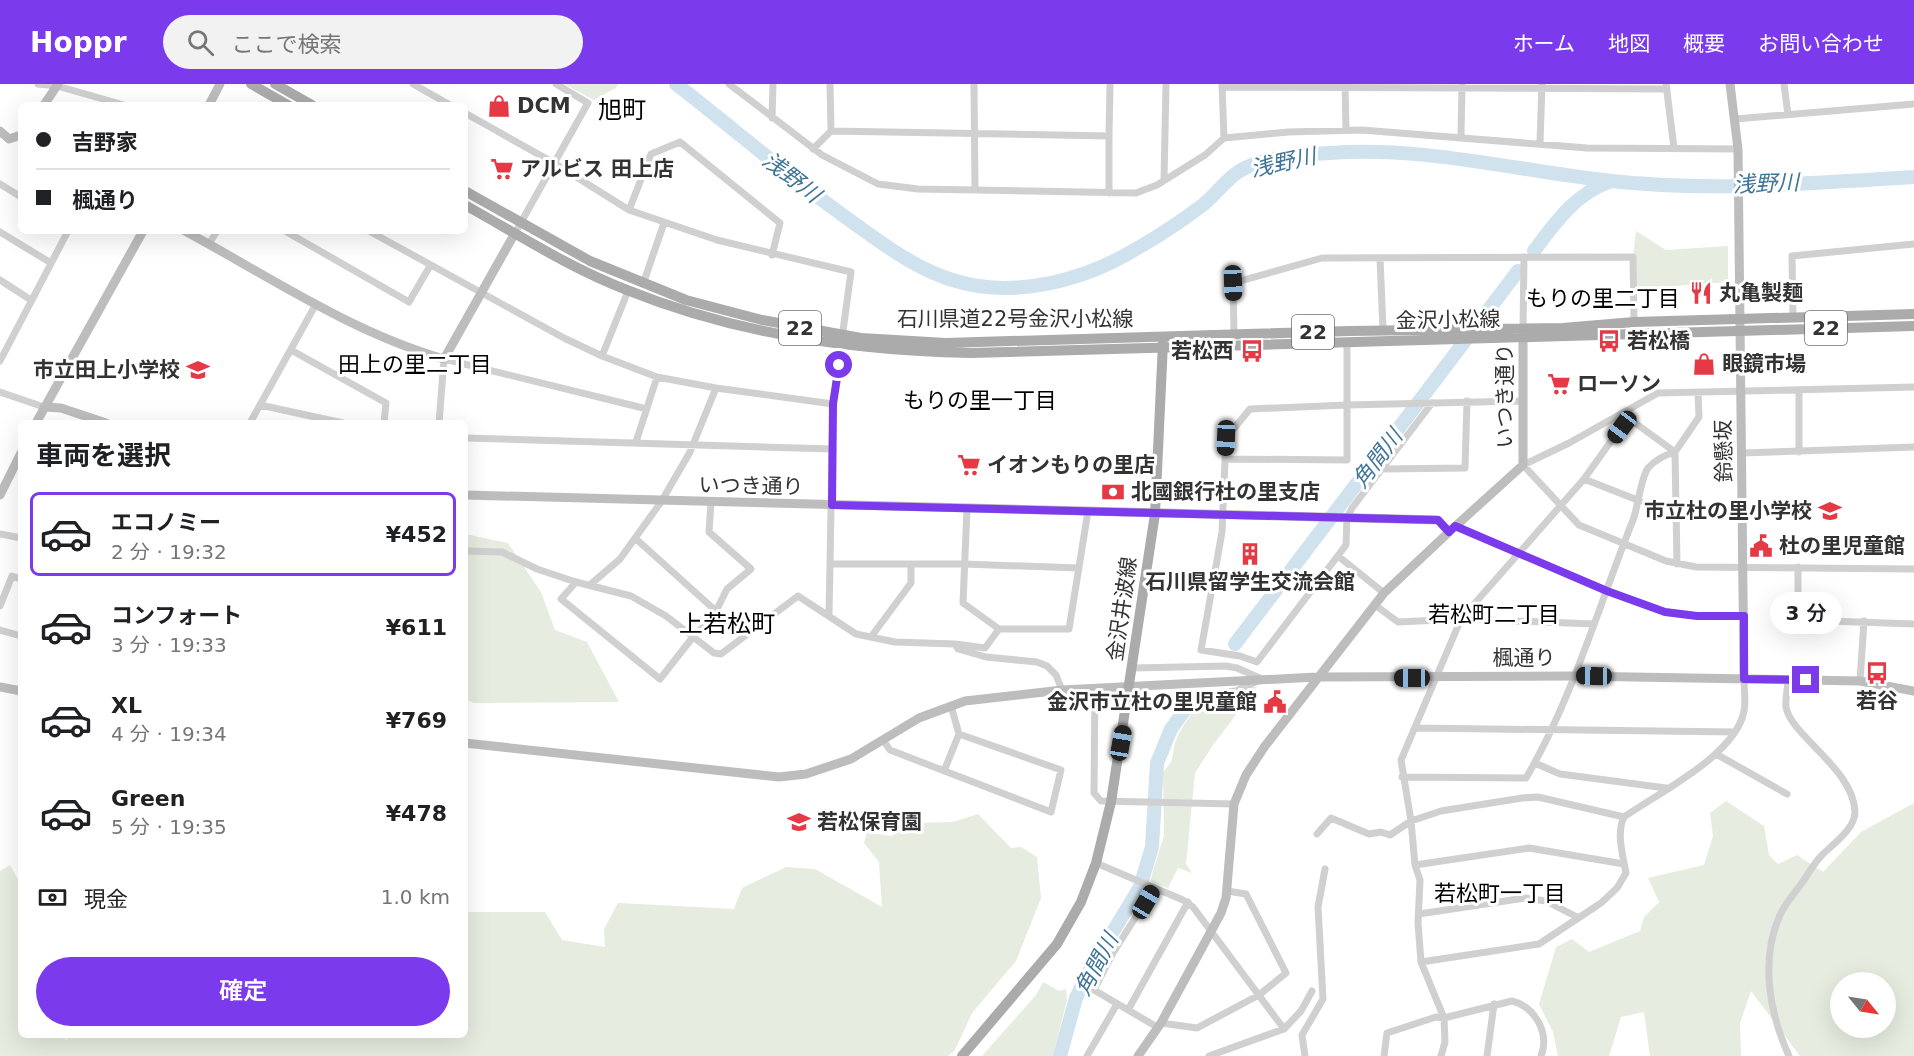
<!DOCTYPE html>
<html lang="ja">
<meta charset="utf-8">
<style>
:root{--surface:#fff;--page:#f2f2f2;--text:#202124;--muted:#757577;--line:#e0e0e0;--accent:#7c3aed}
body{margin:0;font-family:"DejaVu Sans","Noto Sans JP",sans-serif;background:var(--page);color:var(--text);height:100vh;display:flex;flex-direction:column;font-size:22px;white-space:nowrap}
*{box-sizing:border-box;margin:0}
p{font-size:20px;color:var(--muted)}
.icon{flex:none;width:33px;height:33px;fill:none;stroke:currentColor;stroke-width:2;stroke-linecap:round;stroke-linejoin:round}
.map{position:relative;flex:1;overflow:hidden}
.drawer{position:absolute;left:18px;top:336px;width:450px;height:618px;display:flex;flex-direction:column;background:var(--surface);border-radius:9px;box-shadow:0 6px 24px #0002}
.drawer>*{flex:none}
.banner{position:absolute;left:18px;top:18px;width:450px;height:132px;border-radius:9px;box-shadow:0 6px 24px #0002;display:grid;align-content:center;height:132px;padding:0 18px;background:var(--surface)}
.needle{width:39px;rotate:120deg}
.fabs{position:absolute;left:1830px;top:888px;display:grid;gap:12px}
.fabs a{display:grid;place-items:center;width:66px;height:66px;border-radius:50%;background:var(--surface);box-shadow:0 6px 24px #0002;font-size:30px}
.end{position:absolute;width:27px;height:27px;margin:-14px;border:8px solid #7c3aed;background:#fff;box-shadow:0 0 0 3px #fff}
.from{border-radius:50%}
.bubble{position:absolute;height:42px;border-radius:21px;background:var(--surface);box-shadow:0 6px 24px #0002;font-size:20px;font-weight:600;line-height:42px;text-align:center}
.car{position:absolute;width:18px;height:36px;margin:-18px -9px;border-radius:8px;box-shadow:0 0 4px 2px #0007;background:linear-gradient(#222 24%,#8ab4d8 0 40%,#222 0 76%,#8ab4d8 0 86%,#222 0)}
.banner b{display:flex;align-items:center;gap:21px;height:57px;font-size:22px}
.banner b+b{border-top:2px solid var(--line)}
.banner i{width:15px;height:15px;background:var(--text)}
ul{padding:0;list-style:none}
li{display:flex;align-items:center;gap:18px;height:84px;margin:0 12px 9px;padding:0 6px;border:3px solid transparent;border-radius:9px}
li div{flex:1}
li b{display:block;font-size:22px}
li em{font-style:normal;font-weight:600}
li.active{border-color:var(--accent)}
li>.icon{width:54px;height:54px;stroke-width:1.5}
h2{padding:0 18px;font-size:27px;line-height:72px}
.pay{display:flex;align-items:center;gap:15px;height:66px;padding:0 18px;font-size:22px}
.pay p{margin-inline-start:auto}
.button{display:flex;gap:12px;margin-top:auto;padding:12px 18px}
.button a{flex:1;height:69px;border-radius:36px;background:var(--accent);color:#fff;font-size:24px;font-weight:600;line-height:69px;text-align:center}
header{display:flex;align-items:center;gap:36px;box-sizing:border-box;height:84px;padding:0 30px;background:var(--accent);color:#fff}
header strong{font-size:28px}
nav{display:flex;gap:33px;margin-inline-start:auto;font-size:21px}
.search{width:420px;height:54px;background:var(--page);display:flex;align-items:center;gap:15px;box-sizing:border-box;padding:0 21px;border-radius:33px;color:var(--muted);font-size:22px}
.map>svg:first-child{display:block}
</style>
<header>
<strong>Hoppr</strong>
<div class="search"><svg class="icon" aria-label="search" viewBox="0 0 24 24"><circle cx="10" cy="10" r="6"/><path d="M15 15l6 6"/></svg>ここで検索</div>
<nav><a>ホーム</a><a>地図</a><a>概要</a><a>お問い合わせ</a></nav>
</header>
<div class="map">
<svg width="1914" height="972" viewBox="0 0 1914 972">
<rect width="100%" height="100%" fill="#fff"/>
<path fill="#e6ecdf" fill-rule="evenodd" d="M564,0H618L616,4L594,16Z
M1636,147L1666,166L1728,162V198L1634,205L1633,173Z
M465,450L508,459L541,508L555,546L587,558L619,618L474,619L465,615Z
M1250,603H1257L1213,661L1195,689L1186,780L1192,789L1178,784L1168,804L1150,797L1164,751L1163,688C1178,673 1170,668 1177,654C1182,641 1193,629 1200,617L1235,611L1249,606Z
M1726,717L1764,742L1769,771L1778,780L1797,771L1823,788L1861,748L1914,719V972H1800L1751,907L1740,939L1741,972H1650L1644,928L1621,933L1609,972H1558L1553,948L1539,920L1556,863L1572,855L1589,868L1640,847L1644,833L1659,818L1648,794L1704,781L1713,752L1710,729ZM1840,898H1886V944H1840Z
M978,730L1011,764L1021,763L1037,773L1041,814L1016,877L972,929L955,966L948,972H0V787L10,781L21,801V951H62L67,956L69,951H465V828H545L562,856L605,863L604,845L618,819L734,825L742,804L786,783L815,785L882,823L879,778L864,759L867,748L891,752L915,739L953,738Z
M1043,898L1059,907L1066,905L1067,916L1053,972H982L1036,911Z"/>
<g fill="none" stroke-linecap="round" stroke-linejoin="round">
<path stroke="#cfe2ee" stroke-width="14" d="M676,0C738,48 797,100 862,145C891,166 921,187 956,197C1015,215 1085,196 1136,165C1159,152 1183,136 1204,120C1216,110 1225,97 1238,88C1262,72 1302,71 1330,69C1425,62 1518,87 1611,97C1711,108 1814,99 1914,93
M1534,167C1555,139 1575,110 1609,98
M1235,560L1518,187
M1060,972L1076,914L1088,889L1140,803L1152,763L1157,679L1171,645L1187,623"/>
<path stroke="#d0d0d0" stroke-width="7" d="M38,0L57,2L124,21
M413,0L450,21
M729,0L822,71L878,100L918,105L1136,109L1157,101L1205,71L1224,54L1288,48L1362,46L1587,64L1738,65
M830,0L831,47
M974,0L975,105
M1222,0L1224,54
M1345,0L1346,46
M1666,0L1674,64
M1784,0L1788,31
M1222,3L1667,5
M465,29L554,79L629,126L717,156L851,188L833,320L829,531
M772,34L773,0
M1735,35L1914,20
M1461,52L1462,1
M1540,59L1542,0
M813,65L831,47L1109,52L1110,0
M1164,96L1166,0
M0,100L21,113
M1109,109V52
M629,126L651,70L680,58L780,139L772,171
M285,147L409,218L430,182
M369,147L564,254L602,272L657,293L716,304L833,320
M0,148L51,179
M515,149L588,19L556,0
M209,160L217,147
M1380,174L1383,246
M0,196L31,216
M643,200L664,139
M1793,234L1792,172L1914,160
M1523,245L1524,173
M1234,250L1233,199L1322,174L1633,173L1634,238
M1347,257V321L1250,325L1226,354L1222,448L1201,566L1240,572L1257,578L1346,461L1347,434L1352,424L1432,319
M291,266L386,319L384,339
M602,272L628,207
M0,277L68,147
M1914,303L1658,309L1569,359L1523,381L1579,441L1666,477L1696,483L1914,485
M1799,306V368
M0,308L44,323
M260,321L343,339
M1625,328L1631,336L1675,368
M250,339L316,220
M439,339L444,275L647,325
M465,354L833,365
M636,358L657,293
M1742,369L1914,363
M1225,375L1347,376V321L1522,317
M1382,385L1465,384L1467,317
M1584,395L1640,417
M967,425L963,519L999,545H1069L1088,427
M1455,442L1607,507L1665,528L1697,532H1744
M0,450L21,454
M635,454L716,527
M465,467L502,468L537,485L576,498L631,512L666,532L714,569L721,570L798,512L856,550L895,558L955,560L958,565L986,573L1037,578L1047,582L1056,591L1062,606
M1338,472L1384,509
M831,480H964L1079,484
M1677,480L1675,368L1699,333L1698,309
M1798,483V536L1914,540
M576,498L561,515L660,595L693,553L713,533L727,505L751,485L709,448L711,419
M591,500L620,475L661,418L690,368L716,304
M1375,521L1398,538L1461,535L1594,540
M0,522L12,492L21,495
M0,546L21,552
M871,553L911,499V482
M955,560L985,564L999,545
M1788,596C1788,604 1785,614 1786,623C1790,651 1854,685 1855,728C1855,745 1833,760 1822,771C1814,779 1808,791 1801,800C1794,810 1785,820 1780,831C1760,876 1769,928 1789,972
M1860,597L1864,537
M1095,604L1094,709L1101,717L1234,720
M1128,620L1236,607L1262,595L1237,584L1226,582L1133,584
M1416,644L1735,648
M883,656L890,666L1051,728L1061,686L959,650
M1716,670L1787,710
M1535,679L1560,690L1666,704
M944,687L959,650L951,622
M1402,693L1526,694C1572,616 1599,521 1633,436C1638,423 1641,393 1648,384C1655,376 1665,371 1675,368
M1317,750L1331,734L1369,750L1381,748L1390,751L1411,737L1441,727L1522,714L1538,713L1624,733
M1096,779L1183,816L1193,823L1284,945
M1415,781L1529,764L1624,780
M1154,804L1113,869L1094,906L1157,943
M1419,830L1525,814L1546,817L1577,833
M1421,878L1539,860L1601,819L1617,804L1626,789C1623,772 1616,749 1624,733C1658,709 1736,671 1744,627C1746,617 1744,605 1744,595
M1128,926L1188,818
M1161,939L1197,944L1259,911L1286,889L1246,810L1227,807
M1087,972L1117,920
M1209,972L1284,945L1301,927L1312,907
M1305,972L1302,951L1323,915L1318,823L1325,785
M1384,972L1387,949L1436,933L1444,934L1512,917C1535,923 1550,949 1541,972
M1441,972L1445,958L1444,934L1421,878L1418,839L1420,796L1415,781L1411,737L1401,676L1461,535L1584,395L1621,343L1625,328
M1487,972L1494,920"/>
<path stroke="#bdbdbd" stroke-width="9" d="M1730,0L1738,65L1744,595
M44,21L58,0
M209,21L220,0
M0,47L9,55L21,51
M185,147C270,193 351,248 444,275L515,149
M44,323L61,324L106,339
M36,339L143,147
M0,411L21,369
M465,411L1438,436L1449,448L1523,381V247
M0,603L21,607
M465,659L779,693L806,690L851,675L919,634L965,617L1062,606L1317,593L1573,592L1860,597L1914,607
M1138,972L1161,939L1221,829L1226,814L1234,720L1246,691L1265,662L1384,509L1449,448"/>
<path stroke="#ababab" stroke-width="10" d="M251,0L288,21
M275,0L312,21
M465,107L590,177L686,216L762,236L861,254L946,259L1350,247L1563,244L1634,238L1914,230
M465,121C517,150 570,184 627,206C736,250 854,267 971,269L1914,242
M962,972L1057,860L1081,818L1096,779L1111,718L1155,430L1163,259"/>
</g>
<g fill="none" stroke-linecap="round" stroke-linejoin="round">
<path stroke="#7c3aed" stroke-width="8" d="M839,281L833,320L832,421L1438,436L1449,448L1455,442L1607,507L1665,528L1697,532H1744V595L1806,596"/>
</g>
<defs>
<g id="shop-bare" transform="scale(1.8)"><path d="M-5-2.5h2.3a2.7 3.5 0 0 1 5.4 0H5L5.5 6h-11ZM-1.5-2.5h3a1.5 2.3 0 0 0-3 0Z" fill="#e63946" stroke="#fff" stroke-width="2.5" paint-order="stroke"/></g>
<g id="supermarket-bare" transform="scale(1.8)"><path d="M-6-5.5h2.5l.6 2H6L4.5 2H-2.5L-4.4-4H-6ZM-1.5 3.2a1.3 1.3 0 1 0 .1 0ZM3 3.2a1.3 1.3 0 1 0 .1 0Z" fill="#e63946" stroke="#fff" stroke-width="2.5" paint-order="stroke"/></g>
<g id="restaurant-bare" transform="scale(1.8)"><path d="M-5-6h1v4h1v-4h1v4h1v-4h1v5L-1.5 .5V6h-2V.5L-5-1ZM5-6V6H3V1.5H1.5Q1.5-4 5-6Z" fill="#e63946" stroke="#fff" stroke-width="2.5" paint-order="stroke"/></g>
<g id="bus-bare" transform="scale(1.8)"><path d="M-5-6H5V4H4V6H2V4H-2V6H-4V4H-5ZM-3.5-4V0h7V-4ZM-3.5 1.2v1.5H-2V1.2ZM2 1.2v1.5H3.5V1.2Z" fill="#e63946" stroke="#fff" stroke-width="2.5" paint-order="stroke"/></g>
<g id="school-bare" transform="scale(1.8)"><path d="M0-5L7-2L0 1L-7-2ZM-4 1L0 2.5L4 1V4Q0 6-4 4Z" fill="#e63946" stroke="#fff" stroke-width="2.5" paint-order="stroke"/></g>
<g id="bank-bare" transform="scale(1.8)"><path d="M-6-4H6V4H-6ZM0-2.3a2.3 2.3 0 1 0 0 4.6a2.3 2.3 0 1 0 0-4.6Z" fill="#e63946" stroke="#fff" stroke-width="2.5" paint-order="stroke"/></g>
<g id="civic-bare" transform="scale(1.8)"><path d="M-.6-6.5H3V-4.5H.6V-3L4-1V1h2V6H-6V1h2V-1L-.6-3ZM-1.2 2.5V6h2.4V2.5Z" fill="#e63946" stroke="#fff" stroke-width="2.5" paint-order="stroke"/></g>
<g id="building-bare" transform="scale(1.8)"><path d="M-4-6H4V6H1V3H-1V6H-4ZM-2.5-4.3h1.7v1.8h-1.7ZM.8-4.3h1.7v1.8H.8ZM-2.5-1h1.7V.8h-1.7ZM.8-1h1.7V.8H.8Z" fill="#e63946" stroke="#fff" stroke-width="2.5" paint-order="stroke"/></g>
</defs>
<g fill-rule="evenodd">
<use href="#shop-bare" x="499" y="22"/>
<use href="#supermarket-bare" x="502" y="85"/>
<use href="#restaurant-bare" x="1701" y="209"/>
<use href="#bus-bare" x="1609" y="257"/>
<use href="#bus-bare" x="1252" y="267"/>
<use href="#shop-bare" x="1704" y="280"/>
<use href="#school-bare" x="198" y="286"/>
<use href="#supermarket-bare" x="1559" y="300"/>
<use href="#supermarket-bare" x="969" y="381"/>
<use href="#bank-bare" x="1113" y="408"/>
<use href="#school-bare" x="1830" y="427"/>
<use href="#civic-bare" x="1761" y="462"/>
<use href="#building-bare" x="1250" y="470"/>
<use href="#bus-bare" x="1877" y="589"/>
<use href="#civic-bare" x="1275" y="618"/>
<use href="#school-bare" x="799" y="738"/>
</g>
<g text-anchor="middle" stroke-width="6" stroke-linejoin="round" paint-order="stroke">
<g fill="#fff" stroke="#707070" stroke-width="1.5">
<rect x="779" y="227" width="42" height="34" rx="4.5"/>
<rect x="1805" y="227" width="42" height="34" rx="4.5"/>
<rect x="1292" y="231" width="42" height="34" rx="4.5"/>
</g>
<g font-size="20" font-weight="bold" fill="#333">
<text x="800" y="251">22</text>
<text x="1826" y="251">22</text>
<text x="1313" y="255">22</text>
</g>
<g font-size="21" font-weight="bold" fill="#333" stroke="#fff" text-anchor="start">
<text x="517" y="29">DCM</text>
<text x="520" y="92">アルビス 田上店</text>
<text x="1719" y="216">丸亀製麺</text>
<text x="1627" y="264">若松橋</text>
<text x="1234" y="274" text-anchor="end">若松西</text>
<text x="1722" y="287">眼鏡市場</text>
<text x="180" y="293" text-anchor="end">市立田上小学校</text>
<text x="1577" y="307">ローソン</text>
<text x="987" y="388">イオンもりの里店</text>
<text x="1131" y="415">北國銀行杜の里支店</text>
<text x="1812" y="434" text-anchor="end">市立杜の里小学校</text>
<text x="1779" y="469">杜の里児童館</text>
<text x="1250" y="505" text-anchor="middle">石川県留学生交流会館</text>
<text x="1877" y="624" text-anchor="middle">若谷</text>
<text x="1257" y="625" text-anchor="end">金沢市立杜の里児童館</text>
<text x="817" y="745">若松保育園</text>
</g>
<g font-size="21" fill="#333" stroke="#fff">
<text x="1015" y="242">石川県道22号金沢小松線</text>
<text transform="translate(1448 236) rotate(-1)" y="7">金沢小松線</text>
<text transform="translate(1505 312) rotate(-90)" y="7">いつき通り</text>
<text transform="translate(1724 367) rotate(-91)" y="7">鈴懸坂</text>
<text transform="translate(751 402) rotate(1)" y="7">いつき通り</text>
<text transform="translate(1122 525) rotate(-82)" y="7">金沢井波線</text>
<text x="1524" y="581">楓通り</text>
</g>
<g font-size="22" font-style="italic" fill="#3f7597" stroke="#fff">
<text transform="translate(1283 78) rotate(-12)" y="8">浅野川</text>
<text transform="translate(792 93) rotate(38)" y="8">浅野川</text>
<text transform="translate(1766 99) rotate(-2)" y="8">浅野川</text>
<text transform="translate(1377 374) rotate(-53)" y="8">角間川</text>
<text transform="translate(1096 880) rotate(-62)" y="8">角間川</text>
</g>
<g font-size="22" fill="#000" stroke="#fff">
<text x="1603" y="222">もりの里二丁目</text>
<text x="415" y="288">田上の里二丁目</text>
<text x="980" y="324">もりの里一丁目</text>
<text x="1494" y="538">若松町二丁目</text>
<text x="1500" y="817">若松町一丁目</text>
</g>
<g font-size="24" fill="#000" stroke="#fff">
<text x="622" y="34">旭町</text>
<text x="727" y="548">上若松町</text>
</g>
</g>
</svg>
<div class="fabs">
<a><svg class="needle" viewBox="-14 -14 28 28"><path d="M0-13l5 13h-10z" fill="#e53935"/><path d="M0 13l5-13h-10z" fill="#757577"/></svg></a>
</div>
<i class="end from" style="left:839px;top:281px"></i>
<i class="end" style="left:1806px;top:596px"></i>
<div class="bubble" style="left:1770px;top:508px;width:72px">3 分</div>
<i class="car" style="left:1233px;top:199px;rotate:178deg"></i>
<i class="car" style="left:1622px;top:343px;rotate:217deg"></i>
<i class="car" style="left:1226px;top:354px;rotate:182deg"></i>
<i class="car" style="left:1594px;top:592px;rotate:271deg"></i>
<i class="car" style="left:1412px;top:594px;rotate:270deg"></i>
<i class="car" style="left:1121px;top:659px;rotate:10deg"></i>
<i class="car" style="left:1146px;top:818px;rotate:30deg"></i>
<div class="banner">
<b><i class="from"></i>吉野家</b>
<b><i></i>楓通り</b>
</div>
<section class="drawer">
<h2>車両を選択</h2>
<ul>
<li class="active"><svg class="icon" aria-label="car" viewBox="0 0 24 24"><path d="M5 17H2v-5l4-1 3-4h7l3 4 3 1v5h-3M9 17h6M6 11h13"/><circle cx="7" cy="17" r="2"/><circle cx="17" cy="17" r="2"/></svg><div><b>エコノミー</b><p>2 分 · 19:32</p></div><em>¥452</em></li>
<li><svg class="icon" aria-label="car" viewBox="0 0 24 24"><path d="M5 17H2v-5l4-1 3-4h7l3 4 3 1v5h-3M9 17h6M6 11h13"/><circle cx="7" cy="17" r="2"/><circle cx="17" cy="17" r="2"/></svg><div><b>コンフォート</b><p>3 分 · 19:33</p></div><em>¥611</em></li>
<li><svg class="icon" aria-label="car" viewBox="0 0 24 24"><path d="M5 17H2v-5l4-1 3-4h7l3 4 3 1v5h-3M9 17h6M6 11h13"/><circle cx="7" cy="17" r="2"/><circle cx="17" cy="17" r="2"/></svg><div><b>XL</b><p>4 分 · 19:34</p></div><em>¥769</em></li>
<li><svg class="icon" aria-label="car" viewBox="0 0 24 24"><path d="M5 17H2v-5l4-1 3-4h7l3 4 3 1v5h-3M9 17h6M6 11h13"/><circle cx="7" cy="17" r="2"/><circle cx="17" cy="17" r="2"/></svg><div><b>Green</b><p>5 分 · 19:35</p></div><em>¥478</em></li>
</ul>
<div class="pay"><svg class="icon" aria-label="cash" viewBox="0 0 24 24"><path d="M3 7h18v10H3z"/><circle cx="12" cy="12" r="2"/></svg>現金<p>1.0 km</p></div>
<div class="button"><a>確定</a></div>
</section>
</div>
